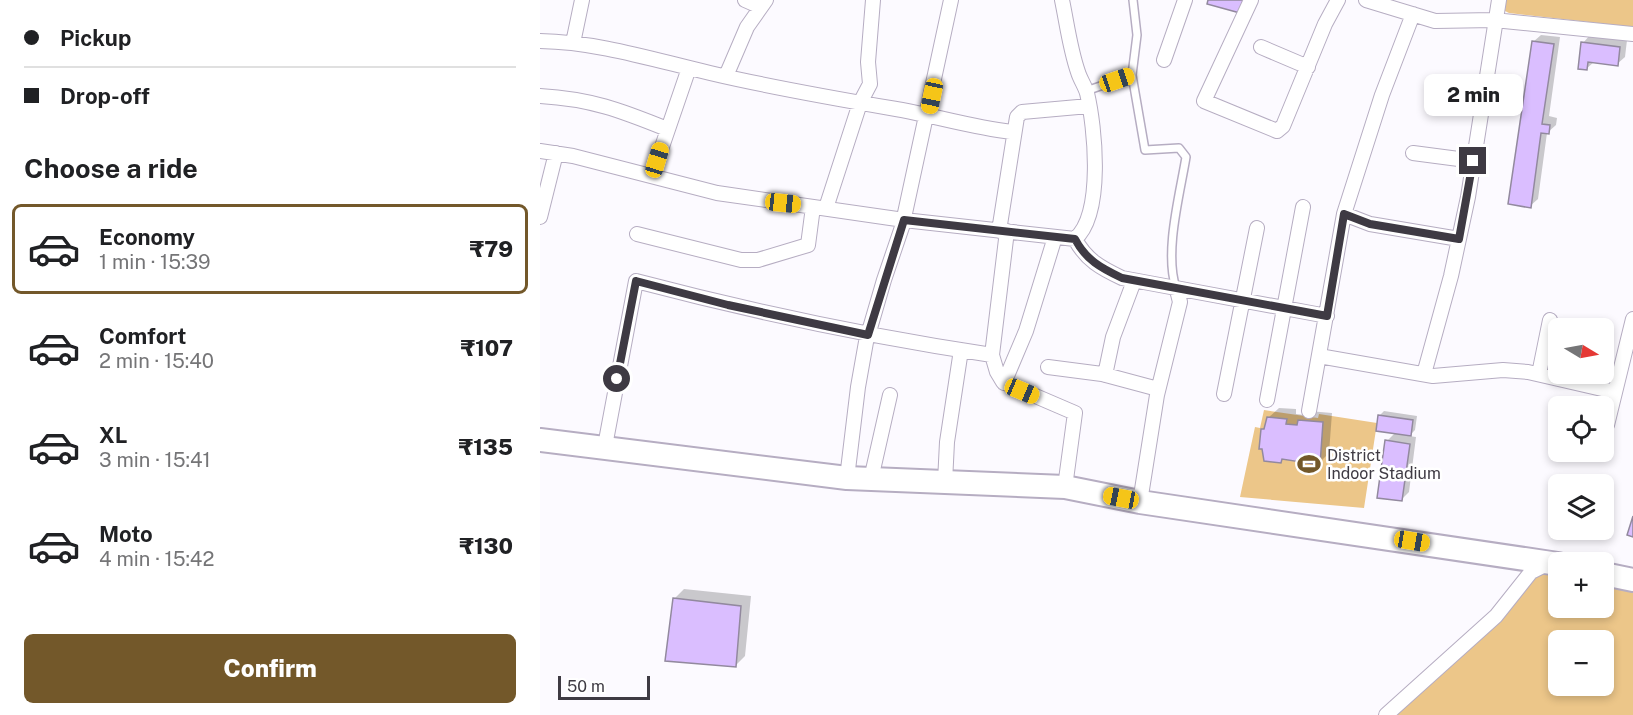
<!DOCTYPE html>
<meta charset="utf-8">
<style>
:root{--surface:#fff;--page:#f2f2f2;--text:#202124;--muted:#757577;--line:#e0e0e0;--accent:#73582a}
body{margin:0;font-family:"Public Sans",sans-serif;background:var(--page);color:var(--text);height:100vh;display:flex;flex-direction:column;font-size:22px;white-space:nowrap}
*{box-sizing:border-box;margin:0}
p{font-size:20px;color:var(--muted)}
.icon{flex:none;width:33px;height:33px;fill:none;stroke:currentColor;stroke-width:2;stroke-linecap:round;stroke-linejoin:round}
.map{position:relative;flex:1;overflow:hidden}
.side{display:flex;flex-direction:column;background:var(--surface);width:540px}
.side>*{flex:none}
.top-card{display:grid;align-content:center;height:132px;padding:0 24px;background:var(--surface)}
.needle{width:39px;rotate:100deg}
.fabs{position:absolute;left:1008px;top:318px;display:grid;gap:12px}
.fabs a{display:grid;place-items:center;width:66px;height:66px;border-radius:9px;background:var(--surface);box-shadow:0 3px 9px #0003;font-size:30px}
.scale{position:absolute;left:18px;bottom:15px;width:92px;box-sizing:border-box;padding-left:6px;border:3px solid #3e3a43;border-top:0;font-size:16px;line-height:21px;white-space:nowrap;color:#3e3a43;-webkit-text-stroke:4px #fff;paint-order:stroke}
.end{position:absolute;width:27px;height:27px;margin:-14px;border:8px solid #3e3a43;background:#fff;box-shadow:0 0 0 3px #fff}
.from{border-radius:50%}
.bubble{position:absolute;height:42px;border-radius:9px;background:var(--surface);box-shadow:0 3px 9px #0003;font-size:20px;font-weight:800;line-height:42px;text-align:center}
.car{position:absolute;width:18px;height:36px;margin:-18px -9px;border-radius:8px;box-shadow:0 0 4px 2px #0007;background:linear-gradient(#f5c518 24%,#345 0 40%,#f5c518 0 76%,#345 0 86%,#f5c518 0)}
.top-card b{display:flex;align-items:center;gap:21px;height:57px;font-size:22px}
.top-card b+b{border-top:2px solid var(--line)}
.top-card i{width:15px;height:15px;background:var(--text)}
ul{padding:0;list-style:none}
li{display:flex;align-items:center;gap:18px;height:90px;margin:0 12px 9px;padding:0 12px;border:3px solid transparent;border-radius:9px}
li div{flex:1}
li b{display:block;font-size:22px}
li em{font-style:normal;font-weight:800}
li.selected{border-color:var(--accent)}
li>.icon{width:54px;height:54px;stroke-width:1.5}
h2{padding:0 24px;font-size:27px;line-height:72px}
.button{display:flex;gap:12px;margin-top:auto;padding:12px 24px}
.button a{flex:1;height:69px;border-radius:9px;background:var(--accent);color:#fff;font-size:24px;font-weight:800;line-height:69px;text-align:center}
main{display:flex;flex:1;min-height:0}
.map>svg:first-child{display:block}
</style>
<main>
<section class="side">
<div class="top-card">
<b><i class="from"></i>Pickup</b>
<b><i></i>Drop-off</b>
</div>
<h2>Choose a ride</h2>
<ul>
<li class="selected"><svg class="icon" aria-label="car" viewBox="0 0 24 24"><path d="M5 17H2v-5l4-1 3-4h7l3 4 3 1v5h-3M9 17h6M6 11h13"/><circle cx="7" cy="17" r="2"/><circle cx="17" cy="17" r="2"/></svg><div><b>Economy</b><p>1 min · 15:39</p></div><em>₹79</em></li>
<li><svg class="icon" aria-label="car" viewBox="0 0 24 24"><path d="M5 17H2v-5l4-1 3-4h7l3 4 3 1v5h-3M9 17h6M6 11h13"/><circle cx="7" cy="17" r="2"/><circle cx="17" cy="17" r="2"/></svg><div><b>Comfort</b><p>2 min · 15:40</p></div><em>₹107</em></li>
<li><svg class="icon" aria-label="car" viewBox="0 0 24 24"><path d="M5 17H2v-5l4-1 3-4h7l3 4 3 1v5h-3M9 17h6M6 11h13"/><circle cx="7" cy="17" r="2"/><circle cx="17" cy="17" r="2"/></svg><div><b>XL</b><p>3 min · 15:41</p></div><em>₹135</em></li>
<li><svg class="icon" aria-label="car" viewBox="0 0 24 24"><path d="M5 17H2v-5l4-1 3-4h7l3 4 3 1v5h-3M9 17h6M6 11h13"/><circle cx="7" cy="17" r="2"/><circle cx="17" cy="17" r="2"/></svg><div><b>Moto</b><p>4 min · 15:42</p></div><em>₹130</em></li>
</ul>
<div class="button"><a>Confirm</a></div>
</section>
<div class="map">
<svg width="1093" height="715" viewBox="0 0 1093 715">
<rect width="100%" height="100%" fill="#fcfaff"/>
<path fill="#ecc689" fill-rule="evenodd" d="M966,0H1093V27L969,13L965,11Z
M724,410L778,418L779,414L837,423L824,508L700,497L715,427L720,428Z
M1018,571V608H1064V580L1093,586V715H849L935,644L992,575ZM1018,640H1064V686H1018Z"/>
<path fill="#0003" d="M1001,35L1020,37L1009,116L1017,118L1016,125L1007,133L998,199L990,206L993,42Z
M1050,35L1087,40L1085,57L1077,64L1054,62L1046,69L1043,43Z
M739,408L756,409V414L765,415L769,411L792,413L789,453L779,463L744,458L741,461L723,430L728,418Z
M844,411L877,416L875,430L869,436L876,437L869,492L861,500L847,441L855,433L839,416Z
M144,589L211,596L205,656L195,666L134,599Z"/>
<path fill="#dabeff" stroke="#92899e" stroke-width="1.5" d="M668,0H703L700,13L667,4Z
M992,41L1014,44L1002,124L1010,125L1009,134L1001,133L991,208L968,204Z
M1041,42L1080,47L1078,66L1048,62L1047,70L1038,69Z
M838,415L873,420L871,436L836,431Z
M727,417L747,419L746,424L757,425L758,420L783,422L780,465L742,459L741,463L724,461L722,449H719L721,429H724Z
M845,440L870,444L862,501L837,498Z
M1093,516V537L1087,535Z
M133,598L201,606L196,667L125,661Z"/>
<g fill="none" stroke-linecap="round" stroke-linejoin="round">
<g stroke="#b6adc2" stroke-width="10">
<path id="service" d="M592,75L597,35L593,0
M546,91L592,75L605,150L639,148L646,157C640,194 624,252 636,288"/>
</g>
<g stroke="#b6adc2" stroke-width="16">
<path id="minor" d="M205,0L221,7
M711,0L664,101L737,131L743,126L785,24L798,0
M826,0L895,21L954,20L1093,34
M0,41C58,42 114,60 170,73C233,88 298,99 362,110C399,117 435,128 473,132
M33,43L42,0
M721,47L768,67
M624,60L645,0
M186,76L207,27L226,0
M0,96C51,99 80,110 127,129
M0,151L33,156L177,193L364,220L535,239C564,214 555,127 547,93C545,86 540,79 538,72C530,49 527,24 522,0
M873,153L934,161
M112,176L149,68
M286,208L320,103L330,84L328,62L333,0
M804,214L830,224L919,239
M0,217L16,153
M459,231L477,117L482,112L549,106
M467,231L452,355L457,372L463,382L535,413L525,487
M97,234L201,260H218L268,245L273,207
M535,239C546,260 561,268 582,278L787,316
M779,356L893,376L963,370L988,372L1075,392
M508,367L562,374L618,389
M884,374L911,276L928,197L959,0
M999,374L1010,320
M565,375L573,337L594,281
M464,383L486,331L515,237
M684,394L717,228
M727,400L763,207
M769,411L804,214L842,95L873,14
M1067,425L1093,319
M65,446L96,281C214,312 332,337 452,355
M307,478L318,387L326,342L344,280L362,227L411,0
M331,479L350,395
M405,482L407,442L421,350
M600,502L617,395L640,302L637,290
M846,715L956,616L991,572L1009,563"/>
</g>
<g stroke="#b6adc2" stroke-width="26">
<path id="primary" d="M0,440L307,478L525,487L600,502L1018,564
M1064,574L1093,580"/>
</g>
<use href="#service" stroke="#fff" stroke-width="7"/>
<use href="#minor" stroke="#fff" stroke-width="14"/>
<use href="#primary" stroke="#fff" stroke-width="22"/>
</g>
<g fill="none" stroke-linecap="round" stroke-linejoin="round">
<path stroke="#3e3a43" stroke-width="8" d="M77,379L96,281L188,305L328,335L364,220L535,239C546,260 561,268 582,278L787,316L804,214L830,224L919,239L933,161"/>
</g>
<defs>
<g id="stadium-bare" transform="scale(1.8)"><path d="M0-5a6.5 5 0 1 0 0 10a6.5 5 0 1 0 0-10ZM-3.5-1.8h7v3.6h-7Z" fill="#73582a" stroke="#fff" stroke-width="2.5" paint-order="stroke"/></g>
</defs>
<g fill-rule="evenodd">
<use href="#stadium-bare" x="769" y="464"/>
</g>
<g text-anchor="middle" stroke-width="5" stroke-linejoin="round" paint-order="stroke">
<g font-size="16" fill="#3e3a43" stroke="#fff" text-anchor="start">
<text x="787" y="461">District<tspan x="787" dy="18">Indoor Stadium</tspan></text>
</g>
</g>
</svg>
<div class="fabs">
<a><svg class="needle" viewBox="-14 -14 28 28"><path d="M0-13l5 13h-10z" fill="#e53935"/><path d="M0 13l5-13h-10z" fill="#757577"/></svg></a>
<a><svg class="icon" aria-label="locate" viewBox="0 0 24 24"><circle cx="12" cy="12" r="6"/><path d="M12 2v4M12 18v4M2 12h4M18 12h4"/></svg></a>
<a><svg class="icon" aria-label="layers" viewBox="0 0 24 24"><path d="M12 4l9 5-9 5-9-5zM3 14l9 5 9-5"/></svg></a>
<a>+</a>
<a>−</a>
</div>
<div class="scale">50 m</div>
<i class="end from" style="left:77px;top:379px"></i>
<i class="end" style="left:933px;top:161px"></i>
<div class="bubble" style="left:884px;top:74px;width:99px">2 min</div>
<i class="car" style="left:577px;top:80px;rotate:71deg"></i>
<i class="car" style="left:392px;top:96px;rotate:192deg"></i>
<i class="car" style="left:117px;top:160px;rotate:17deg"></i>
<i class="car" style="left:243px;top:203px;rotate:96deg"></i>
<i class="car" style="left:482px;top:391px;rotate:113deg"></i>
<i class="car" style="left:581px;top:498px;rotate:281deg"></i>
<i class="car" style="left:872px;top:541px;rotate:99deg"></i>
</div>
</main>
